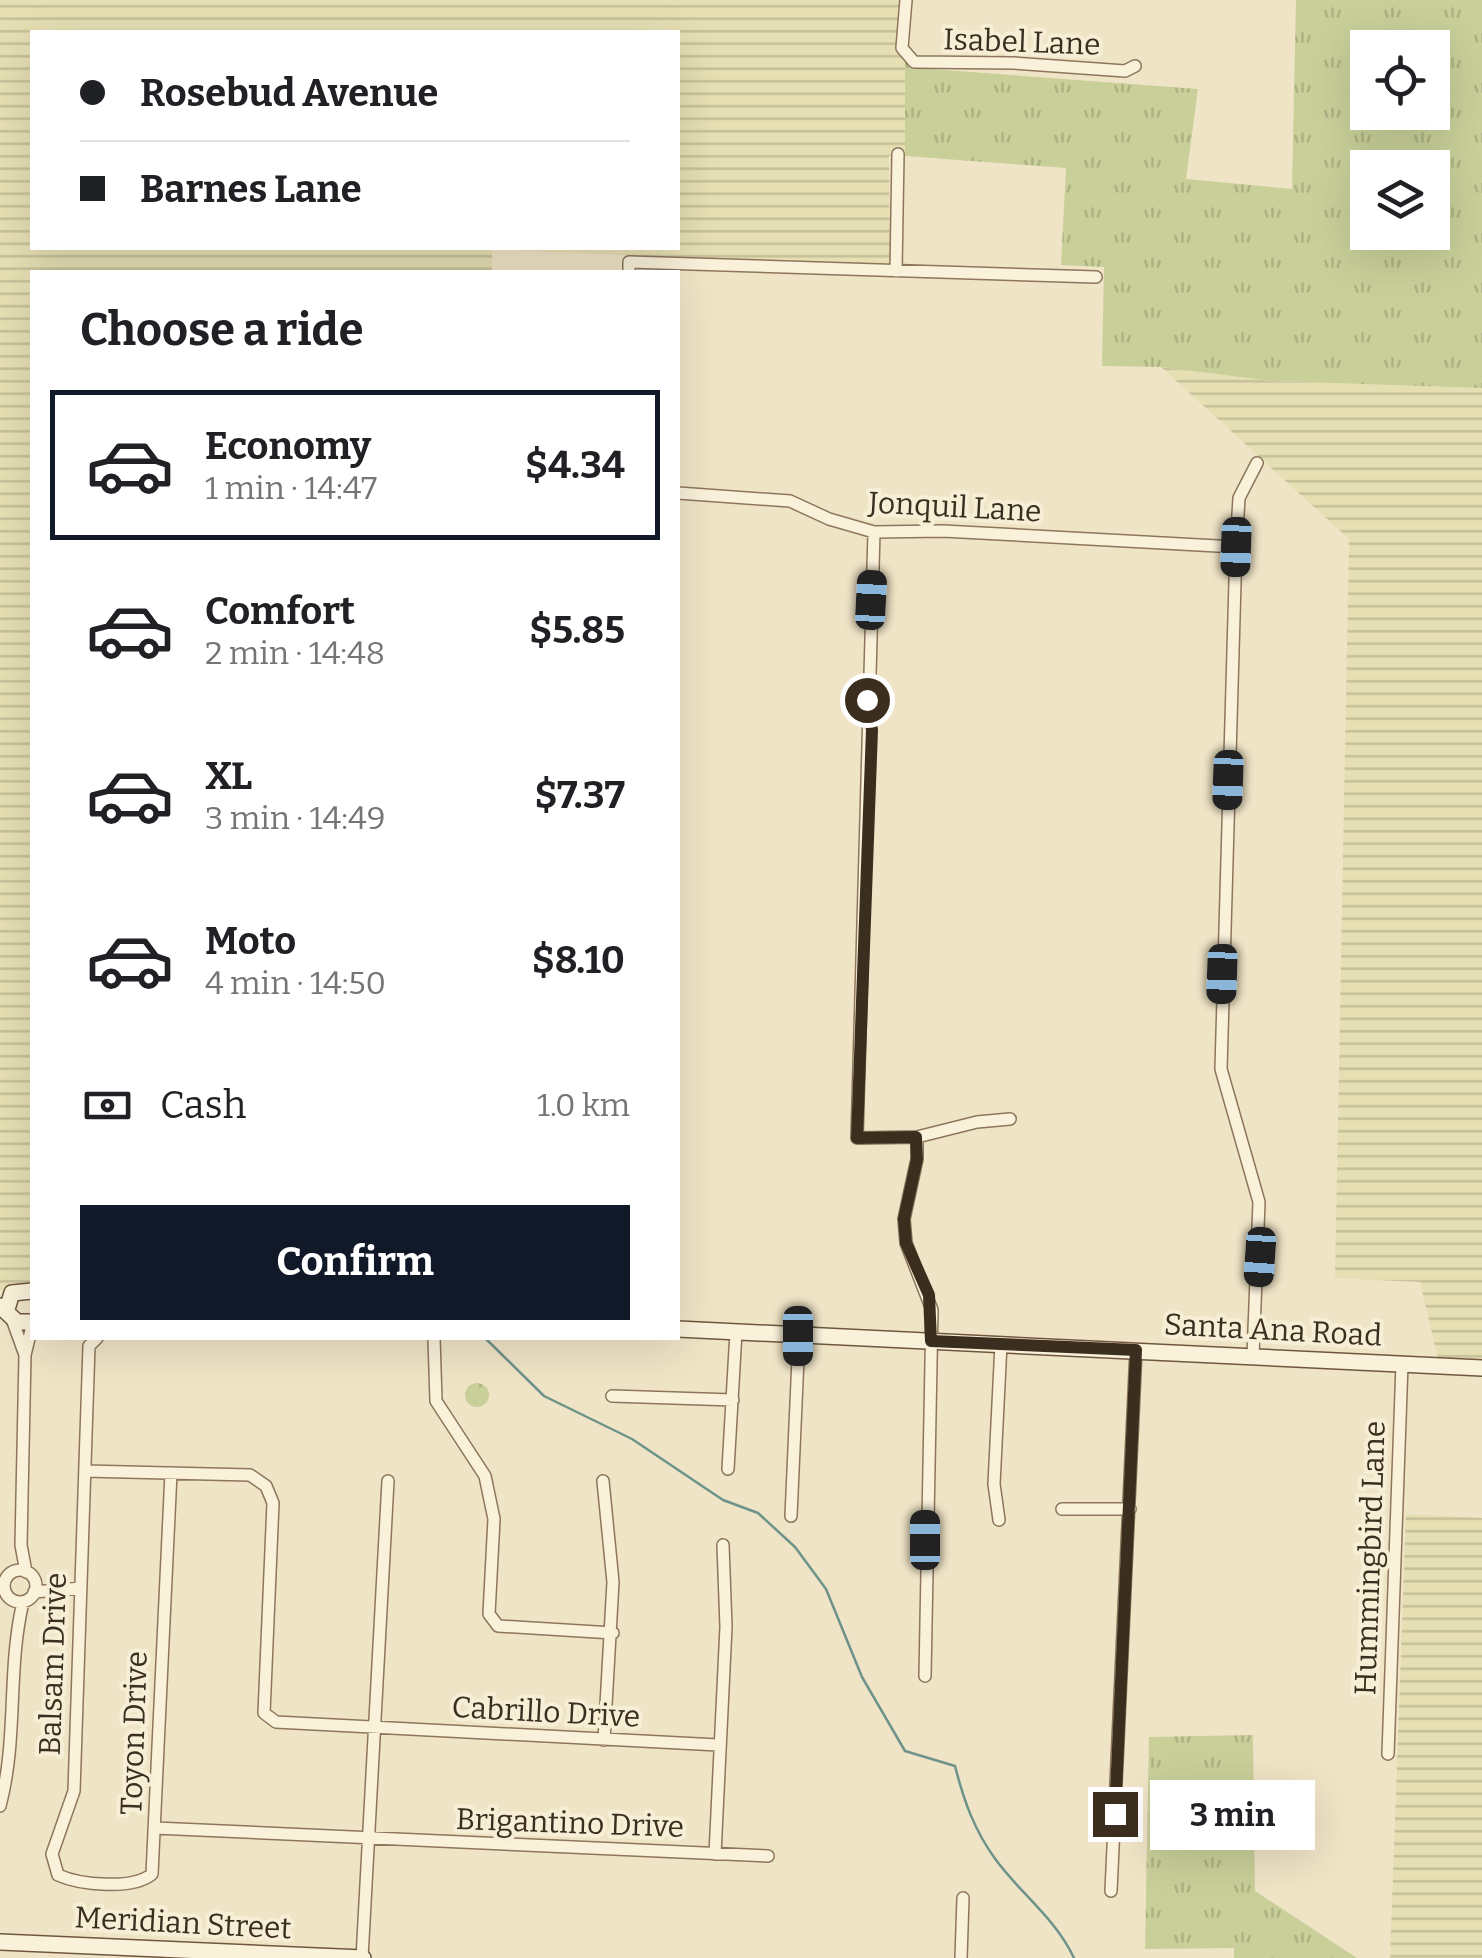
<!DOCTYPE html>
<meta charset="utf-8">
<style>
:root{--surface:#fff;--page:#f2f2f2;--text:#202124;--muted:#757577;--line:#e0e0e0;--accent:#111827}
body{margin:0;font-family:Bitter,serif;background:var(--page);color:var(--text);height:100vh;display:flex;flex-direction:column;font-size:38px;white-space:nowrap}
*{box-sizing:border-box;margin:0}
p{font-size:32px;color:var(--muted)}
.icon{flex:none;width:55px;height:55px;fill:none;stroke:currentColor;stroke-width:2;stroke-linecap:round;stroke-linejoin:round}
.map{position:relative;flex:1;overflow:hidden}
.sheet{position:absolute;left:30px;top:270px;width:650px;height:1070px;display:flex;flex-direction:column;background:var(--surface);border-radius:0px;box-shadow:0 10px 40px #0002}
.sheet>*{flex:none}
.guide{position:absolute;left:30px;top:30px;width:650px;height:220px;border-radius:0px;box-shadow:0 10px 40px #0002;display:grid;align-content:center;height:220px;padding:0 50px;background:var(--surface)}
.fabs{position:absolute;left:1350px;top:30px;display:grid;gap:20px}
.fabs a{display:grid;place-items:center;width:100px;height:100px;border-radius:0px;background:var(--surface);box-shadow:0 10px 40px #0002;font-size:50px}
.end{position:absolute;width:45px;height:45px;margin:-22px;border:12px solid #3c2e1f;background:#fff;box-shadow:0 0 0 5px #fff}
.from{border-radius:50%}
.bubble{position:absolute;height:70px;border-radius:0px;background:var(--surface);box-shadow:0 10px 40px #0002;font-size:32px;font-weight:700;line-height:70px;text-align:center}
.car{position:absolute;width:30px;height:60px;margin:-30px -15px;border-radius:12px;box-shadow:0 0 8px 2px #0007;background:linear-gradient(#222 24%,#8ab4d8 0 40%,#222 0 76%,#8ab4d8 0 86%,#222 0)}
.guide b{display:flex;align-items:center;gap:35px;height:95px;font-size:38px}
.guide b+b{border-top:2px solid var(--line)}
.guide i{width:25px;height:25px;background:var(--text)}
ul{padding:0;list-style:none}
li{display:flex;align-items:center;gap:30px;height:150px;margin:0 20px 15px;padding:0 30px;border:5px solid transparent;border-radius:0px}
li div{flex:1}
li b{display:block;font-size:38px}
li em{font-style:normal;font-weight:700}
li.selected{border-color:var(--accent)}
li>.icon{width:90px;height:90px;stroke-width:1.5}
h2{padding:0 50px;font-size:45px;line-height:120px}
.pay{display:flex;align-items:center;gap:25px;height:110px;padding:0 50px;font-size:38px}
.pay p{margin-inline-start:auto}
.action{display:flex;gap:20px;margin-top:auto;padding:20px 50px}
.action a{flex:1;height:115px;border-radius:0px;background:var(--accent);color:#fff;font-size:40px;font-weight:700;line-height:115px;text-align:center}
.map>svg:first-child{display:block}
</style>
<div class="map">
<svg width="1482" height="1958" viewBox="0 0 1482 1958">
<defs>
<pattern id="farmland-rules" width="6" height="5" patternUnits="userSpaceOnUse" patternTransform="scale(2.5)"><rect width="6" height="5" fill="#e6dfb3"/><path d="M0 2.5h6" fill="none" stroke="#c6c09a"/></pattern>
<pattern id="grass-tufts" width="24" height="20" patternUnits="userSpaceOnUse" patternTransform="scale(2.5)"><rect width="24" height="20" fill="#c8cf99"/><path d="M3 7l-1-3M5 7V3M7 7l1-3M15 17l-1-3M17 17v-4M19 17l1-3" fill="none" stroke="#adb283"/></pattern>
<pattern id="forest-crowns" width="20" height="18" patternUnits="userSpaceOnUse" patternTransform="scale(2.5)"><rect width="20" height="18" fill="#c8cf99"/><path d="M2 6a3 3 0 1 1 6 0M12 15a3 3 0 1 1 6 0" fill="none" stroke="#adb283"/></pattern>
</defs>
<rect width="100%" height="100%" fill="#f0e4c6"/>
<path fill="url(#farmland-rules)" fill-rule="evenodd" d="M0,0H905V156H889L890,267L492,249V272H32V1292L0,1290ZM32,32H678V248H32Z
M1161,367L1273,381L1482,388V1361L1438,1359L1420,1282L1335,1278L1349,539Z
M1406,1514L1482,1518V1958H1390Z"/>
<path fill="url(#grass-tufts)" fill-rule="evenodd" d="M1296,0H1482V388L1273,381L1161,367L1102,366L1104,267L1061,265L1066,168L905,156V62L917,68L1198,89L1186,179L1292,189ZM1368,48H1432V112H1368ZM1368,168H1432V232H1368Z
M1253,1735L1255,1891L1357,1958H1234V1948L1145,1949L1149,1737Z"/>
<path fill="url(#forest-crowns)" d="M465 1395a12 12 0 1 1 24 0a12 12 0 1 1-24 0Z"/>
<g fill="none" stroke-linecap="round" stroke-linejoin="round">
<path stroke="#6d938a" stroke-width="2.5" d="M485,1338L544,1396L632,1439L723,1500L758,1513L795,1547L826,1589L862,1677L905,1751L955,1766C964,1801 974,1830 996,1860C1022,1895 1055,1918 1074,1958"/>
<g stroke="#8d765b" stroke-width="14">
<path id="street" d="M906,0L902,48L914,62L1013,63L1125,71L1135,66
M896,271L898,154
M629,272V262L1096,277
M678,493L790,501L829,519L874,532L943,531L1236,547
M874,532L857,1138L917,1137L977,1122L1010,1119
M917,1137V1159L904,1219L906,1243L932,1310L925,1676
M12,1319L25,1355
M97,1338L89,1346L74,1791L52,1854L58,1875C80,1885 133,1890 152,1874L171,1473
M434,1338L436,1401L485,1476L494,1519L489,1614L498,1626L613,1633
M1253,1356L1259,1202L1221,1069L1236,547L1239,498L1257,463
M612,1396L733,1400
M728,1469L736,1332
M85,1471L250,1475L266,1486L273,1503L264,1713L276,1722L718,1745
M603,1481L613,1582L604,1740
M1062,1509H1130
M791,1516L799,1336
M999,1520L994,1484L1001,1344
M4 1586a16 16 0 1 1 32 0a16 16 0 1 1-32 0Z
M26,1572L21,1545L25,1355L32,1326
M34,1592L81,1588
M1388,1754L1402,1364
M0,1806C18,1738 7,1669 23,1602
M155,1828L768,1856
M715,1854L726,1627L723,1545
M1111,1891L1136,1350
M362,1958L388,1481
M961,1958L963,1898"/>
</g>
<g stroke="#6f573e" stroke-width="18">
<path id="secondary" d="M0,1306L17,1322H32
M7,1309L12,1293L32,1291
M678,1329L1482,1368
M0,1942L363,1958"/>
</g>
<use href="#street" stroke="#faf1da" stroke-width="11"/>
<use href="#secondary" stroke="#faf1da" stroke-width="15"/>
</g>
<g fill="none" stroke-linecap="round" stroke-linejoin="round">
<path stroke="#3c2e1f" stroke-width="12" d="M867,700L872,730L857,1138L916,1137L917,1159L904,1219L906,1243L929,1295L931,1341L1136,1350L1115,1814"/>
</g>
<g text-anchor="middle" stroke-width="8" stroke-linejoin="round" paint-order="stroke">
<g font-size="30" fill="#3c2e1f" stroke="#f7eed6">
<text transform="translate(1022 42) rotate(2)" y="10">Isabel Lane</text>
<text transform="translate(955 507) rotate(3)" y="10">Jonquil Lane</text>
<text transform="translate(1273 1330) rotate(3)" y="10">Santa Ana Road</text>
<text transform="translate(1370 1558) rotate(-88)" y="10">Hummingbird Lane</text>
<text transform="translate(53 1664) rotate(-88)" y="10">Balsam Drive</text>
<text transform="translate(546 1712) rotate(3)" y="10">Cabrillo Drive</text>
<text transform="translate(134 1733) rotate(-88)" y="10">Toyon Drive</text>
<text transform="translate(570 1823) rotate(2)" y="10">Brigantino Drive</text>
<text transform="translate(183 1923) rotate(3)" y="10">Meridian Street</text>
</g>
</g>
</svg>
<div class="fabs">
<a><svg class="icon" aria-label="locate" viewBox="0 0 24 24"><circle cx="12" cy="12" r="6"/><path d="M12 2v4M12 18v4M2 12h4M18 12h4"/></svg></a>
<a><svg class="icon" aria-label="layers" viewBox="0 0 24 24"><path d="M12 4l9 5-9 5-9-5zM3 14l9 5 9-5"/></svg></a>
</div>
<i class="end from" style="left:867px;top:700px"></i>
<i class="end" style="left:1115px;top:1814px"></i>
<div class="bubble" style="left:1150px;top:1780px;width:165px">3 min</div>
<i class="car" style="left:1236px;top:547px;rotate:182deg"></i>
<i class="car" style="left:871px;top:600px;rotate:3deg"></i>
<i class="car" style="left:1228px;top:780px;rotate:182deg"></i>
<i class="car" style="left:1222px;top:974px;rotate:182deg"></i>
<i class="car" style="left:1260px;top:1257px;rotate:184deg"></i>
<i class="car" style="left:798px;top:1336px;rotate:180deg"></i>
<i class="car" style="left:925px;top:1540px;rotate:0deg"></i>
<div class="guide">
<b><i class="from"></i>Rosebud Avenue</b>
<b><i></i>Barnes Lane</b>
</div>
<section class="sheet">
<h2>Choose a ride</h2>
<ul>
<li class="selected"><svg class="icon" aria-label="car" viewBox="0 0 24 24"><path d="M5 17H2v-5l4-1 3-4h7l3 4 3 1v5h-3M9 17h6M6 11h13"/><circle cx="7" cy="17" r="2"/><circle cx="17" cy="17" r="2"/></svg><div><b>Economy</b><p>1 min · 14:47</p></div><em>$4.34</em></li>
<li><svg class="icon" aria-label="car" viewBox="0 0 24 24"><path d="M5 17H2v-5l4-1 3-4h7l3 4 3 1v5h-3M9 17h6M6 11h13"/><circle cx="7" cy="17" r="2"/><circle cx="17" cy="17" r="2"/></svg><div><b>Comfort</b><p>2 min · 14:48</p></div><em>$5.85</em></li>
<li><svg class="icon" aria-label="car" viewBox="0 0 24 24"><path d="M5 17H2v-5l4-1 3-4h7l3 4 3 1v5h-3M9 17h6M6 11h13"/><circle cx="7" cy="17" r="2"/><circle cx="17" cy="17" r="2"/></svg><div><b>XL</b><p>3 min · 14:49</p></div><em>$7.37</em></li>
<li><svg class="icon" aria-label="car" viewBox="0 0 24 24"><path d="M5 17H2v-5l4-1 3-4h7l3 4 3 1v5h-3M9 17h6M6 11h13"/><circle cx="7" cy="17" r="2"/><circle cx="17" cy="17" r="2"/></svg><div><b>Moto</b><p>4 min · 14:50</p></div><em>$8.10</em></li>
</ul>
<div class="pay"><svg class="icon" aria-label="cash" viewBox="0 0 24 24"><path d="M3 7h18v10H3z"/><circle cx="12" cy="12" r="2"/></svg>Cash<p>1.0 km</p></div>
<div class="action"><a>Confirm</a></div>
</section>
</div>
